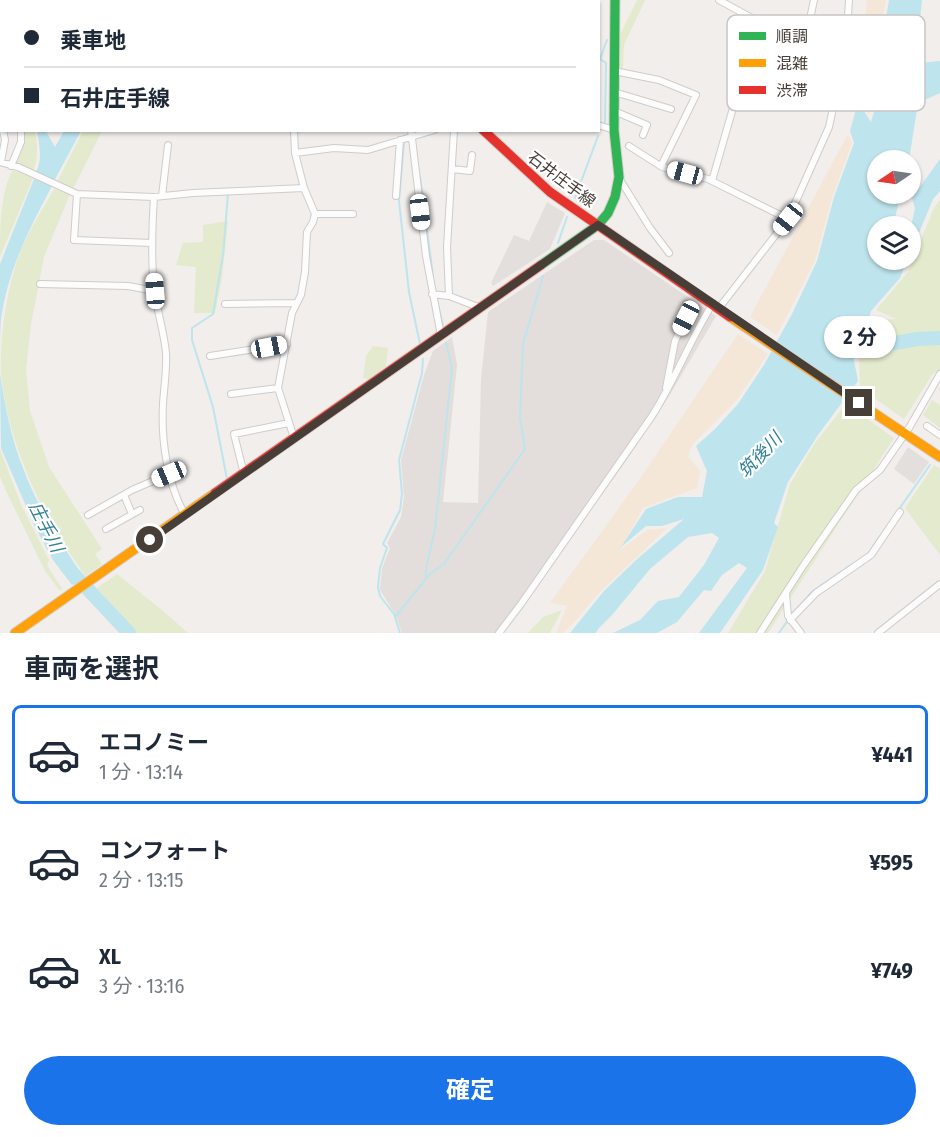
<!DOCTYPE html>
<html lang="ja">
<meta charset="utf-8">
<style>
:root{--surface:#fff;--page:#f6f6f7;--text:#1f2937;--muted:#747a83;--line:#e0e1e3;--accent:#1a73e8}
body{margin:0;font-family:"Fira Sans Condensed","Noto Sans JP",sans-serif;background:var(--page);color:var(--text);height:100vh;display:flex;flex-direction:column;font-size:22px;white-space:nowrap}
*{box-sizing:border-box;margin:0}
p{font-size:20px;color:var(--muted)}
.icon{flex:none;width:33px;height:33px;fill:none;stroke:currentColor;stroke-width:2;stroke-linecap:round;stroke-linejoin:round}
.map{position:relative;height:633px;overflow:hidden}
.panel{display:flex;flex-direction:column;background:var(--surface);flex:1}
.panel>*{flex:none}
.hud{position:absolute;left:0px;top:0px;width:600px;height:132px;box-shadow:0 2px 4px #0004;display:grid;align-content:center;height:132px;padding:0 24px;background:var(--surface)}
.needle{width:39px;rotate:257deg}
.tools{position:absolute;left:867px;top:150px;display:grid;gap:12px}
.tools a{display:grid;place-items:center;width:54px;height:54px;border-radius:50%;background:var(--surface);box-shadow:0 2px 4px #0004;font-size:30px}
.end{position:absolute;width:27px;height:27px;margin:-14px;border:8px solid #473e38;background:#fff;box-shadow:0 0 0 3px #fff}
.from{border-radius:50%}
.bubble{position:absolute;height:42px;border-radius:21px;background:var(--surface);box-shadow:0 2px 4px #0004;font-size:20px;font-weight:700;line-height:42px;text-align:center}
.car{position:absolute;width:18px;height:36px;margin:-18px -9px;border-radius:8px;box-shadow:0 0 4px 2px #0007;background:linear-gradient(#fff 24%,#345 0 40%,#fff 0 76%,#345 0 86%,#fff 0)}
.hud b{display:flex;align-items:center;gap:21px;height:57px;font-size:22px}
.hud b+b{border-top:2px solid var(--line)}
.hud i{width:15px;height:15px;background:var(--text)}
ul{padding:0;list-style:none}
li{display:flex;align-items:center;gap:18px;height:99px;margin:0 12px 9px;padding:0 12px;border:3px solid transparent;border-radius:9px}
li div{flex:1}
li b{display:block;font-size:22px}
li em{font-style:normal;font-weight:700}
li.current{border-color:var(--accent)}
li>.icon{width:54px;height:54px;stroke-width:1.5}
h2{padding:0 24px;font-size:27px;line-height:72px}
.action{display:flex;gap:12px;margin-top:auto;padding:12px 24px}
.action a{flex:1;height:69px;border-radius:36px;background:var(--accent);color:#fff;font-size:24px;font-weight:700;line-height:69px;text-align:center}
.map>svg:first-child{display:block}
</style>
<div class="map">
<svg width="940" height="633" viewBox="0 0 940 633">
<rect width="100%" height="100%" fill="#f1eeec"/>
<path fill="#e3dedb" d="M594,240H604L716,316L671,393L626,461L502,633H402L395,614L380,590L382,568L390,548L387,543L401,517L404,497L401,460L424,375L433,351L452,337L457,365L443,502L478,503L481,379L488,312Z"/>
<path fill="#e4eacd" d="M637,0H645L624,45L623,68H620L619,37Z
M23,131H35C38,145 38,158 33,172L15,164L22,144Z
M83,131H102L73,189L57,182Z
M13,170L33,178L0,257C0,230 0,191 13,170Z
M54,189L70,194L44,257L31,324L26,369L30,411L49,467L102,549L95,554L102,564L86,576C43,520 9,446 1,375C0,339 5,301 15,267C23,239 40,214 54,189Z
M940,200V369L932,375L904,419L860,388L859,353L873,320L896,319L876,310L908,272L934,208Z
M228,221L222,278L215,313H194L196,267L176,265L183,243L203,242V225Z
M373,346L388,348L386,366L369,379L363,378L366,356Z
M932,400L940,405V428L923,415Z
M846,404L894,438L768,633H728L765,571L790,484L815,443Z
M0,449L22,507L49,560L47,565L62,589L60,591L45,571L6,491L0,477Z
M934,465L940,469V555L905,508Z
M117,574L163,611L188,633H136L134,631L97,588Z
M562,610L550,633H528L543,617Z"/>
<path fill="#f4e7d8" d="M867,0H886L877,47L876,92L869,115L857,97Z
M848,134L852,143L832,198L815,261L777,335L750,317Z
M738,334L768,354L737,400L693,444L688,456L700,471L697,488L643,508L620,550L647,530L667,528L598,594L577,619L563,633H556L567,606L550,603L639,480Z"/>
<path fill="#e3dfdd" d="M547,202L565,213L550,249L493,286L491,283L514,235L529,241Z
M908,447L929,462L914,484L894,469Z"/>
<path fill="#bee4ed" d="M889,0H922L917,48L919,63L940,61V93L918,103L909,160H878V194H901L893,226H878V260H907L900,278L871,311L868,322L851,345L858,381L818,435L788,482L774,523L778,527L763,570L720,633H699L747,568L739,563L722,575L711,591L704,590L677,622L657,633H613L640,620L658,601L679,597L704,565L719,538L712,533L688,537L650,569L612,615L598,629L596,633H570L604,591L636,560L684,519L662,526H646L621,547L646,509L678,497H702L707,471L696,446L715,429L738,404L764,365L792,314L817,261L834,197L854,143L850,131L858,102L871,122L879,95L881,49Z
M37,131H46L55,147L64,131H81L54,181L36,172C43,159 39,144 37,131Z
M940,159V191L933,199L911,252V227L915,208L912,198Z
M34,179L52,186C29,229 8,270 1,319C0,331 0,344 0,356V264Z
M0,374C5,406 11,438 23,468C37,507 61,542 83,577L72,585L53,560L35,527L1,448Z"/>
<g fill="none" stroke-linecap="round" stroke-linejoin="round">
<path stroke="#bee4ed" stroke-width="2" d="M398,0V2
M605,124L606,63L600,59L607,40
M404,142L399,201L409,292L420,344
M420,177L433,276
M575,198L598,136
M558,243L567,217
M438,305L443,326
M227,479L213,407L192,340V328L213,314L223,255L228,194
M897,512L930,465
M868,554L880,536
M426,579V569L435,529L452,368L446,343
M791,615L813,591L851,565
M395,617L430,574L444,564L525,449L520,418L523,344L543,276
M400,633L394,614L380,596L378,587L380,568L387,548L383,544L400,510L402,494L399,460L422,373L423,359
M779,633L788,620"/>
<path stroke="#bee4ed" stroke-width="14" d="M0,65L2,68
M846,323L871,347L918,339L940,338
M67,567L129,633"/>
<g stroke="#cfccc9" stroke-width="8">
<path id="street" d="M38,0L42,2
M286,0L287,2
M394,0V2
M719,0L759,22L828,31L838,28L848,19
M15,2V0
M355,2L362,0
M808,28L814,0
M614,71L659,80L696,95L661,166
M731,79L744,40L749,17
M614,92L671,109
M614,111L647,125L643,135
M1,120H2
M598,125L614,130
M294,130L295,153L304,188L315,214L313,222L307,232L305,272L301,295L292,313L278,388L294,438
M411,130L426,256L441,336
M454,130L447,247L449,296L481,308
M629,146L662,167L708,179L788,219
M295,153L334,148L368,150L434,130
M0,162L18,167L77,194L154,197L193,193L304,188
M1,162L5,140L3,130
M11,166L21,142V130
M452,169L470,171L472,155
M619,178L650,228L669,253
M712,181L735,101L752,67L778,24
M77,194L74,240L152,243
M162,196L168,145
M396,196L400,140
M154,197C152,228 151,258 154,289C157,311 164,331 166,353C167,370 164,387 163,404C161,440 167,483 185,515
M315,214H353
M40,284L128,286L155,291
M432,294L449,296
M225,304L297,303
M719,308L788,219L829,127L846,47L849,0
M210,356L287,344
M666,388L675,341L686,318V304
M231,394L278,388
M927,426L940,435
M244,474L234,434L289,423
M124,495L132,514
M88,515L132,490L169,474
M106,529L140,510
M786,593L788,616L801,633
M790,620L816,593L871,555L900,512
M499,633L521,604L652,416C675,380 690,340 713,303
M760,633L803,566L856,490L880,470L909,428L940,374
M878,633L940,584"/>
</g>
<g stroke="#d3ccc6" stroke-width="11">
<path id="fast" d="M541,265L598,225L608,213L615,197L619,177L614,130L615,0"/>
</g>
<g stroke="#d3ccc6" stroke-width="11">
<path id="slow" d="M730,317L940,457
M15,633L215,493"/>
</g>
<g stroke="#d3ccc6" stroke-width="11">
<path id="jam" d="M422,0V2
M483,130L550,192L730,317
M215,493L541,265"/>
</g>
<use href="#street" stroke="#fdfcfc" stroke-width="6"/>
<use href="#fast" stroke="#30b455" stroke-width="9"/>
<use href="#slow" stroke="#ff9f0a" stroke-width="9"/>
<use href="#jam" stroke="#e5322d" stroke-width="9"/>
</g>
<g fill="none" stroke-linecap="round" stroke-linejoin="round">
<path stroke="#473e38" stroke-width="8" d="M150,540L598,225L859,403"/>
</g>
<g text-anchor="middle" stroke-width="4.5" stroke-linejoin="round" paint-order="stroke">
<g font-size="16" fill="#473e38" stroke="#fff">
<text transform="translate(562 179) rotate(37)" y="6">石井庄手線</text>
</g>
<g font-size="18" font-style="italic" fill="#308096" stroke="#fff">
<text transform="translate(760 455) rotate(-47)" y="6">筑後川</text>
<text transform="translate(46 527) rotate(63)" y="6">庄手川</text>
</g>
</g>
<rect x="727" y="15" width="198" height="96" rx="9" fill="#fff" stroke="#c8c5c3" stroke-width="1.5"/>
<rect x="739" y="32" width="27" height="8" fill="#30b455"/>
<rect x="739" y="59" width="27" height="8" fill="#ff9f0a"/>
<rect x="739" y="86" width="27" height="8" fill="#e5322d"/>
<g font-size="16" fill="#473e38">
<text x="776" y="42">順調</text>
<text x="776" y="69">混雑</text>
<text x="776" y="96">渋滞</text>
</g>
</svg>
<div class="tools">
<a><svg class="needle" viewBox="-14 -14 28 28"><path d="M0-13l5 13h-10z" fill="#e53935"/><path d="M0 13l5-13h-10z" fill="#747a83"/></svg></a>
<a><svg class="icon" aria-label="layers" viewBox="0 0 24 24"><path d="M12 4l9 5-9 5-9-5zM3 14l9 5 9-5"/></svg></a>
</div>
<i class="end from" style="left:150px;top:540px"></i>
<i class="end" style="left:859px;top:403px"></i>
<div class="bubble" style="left:824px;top:316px;width:72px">2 分</div>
<i class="car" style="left:685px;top:173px;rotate:285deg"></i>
<i class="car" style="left:420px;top:212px;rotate:173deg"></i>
<i class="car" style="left:788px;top:219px;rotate:219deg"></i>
<i class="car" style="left:155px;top:291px;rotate:356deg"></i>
<i class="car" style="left:686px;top:318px;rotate:207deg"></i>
<i class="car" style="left:269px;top:347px;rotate:79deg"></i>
<i class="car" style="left:169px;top:474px;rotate:247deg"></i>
<div class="hud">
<b><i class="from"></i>乗車地</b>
<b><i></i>石井庄手線</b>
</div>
</div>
<section class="panel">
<h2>車両を選択</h2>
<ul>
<li class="current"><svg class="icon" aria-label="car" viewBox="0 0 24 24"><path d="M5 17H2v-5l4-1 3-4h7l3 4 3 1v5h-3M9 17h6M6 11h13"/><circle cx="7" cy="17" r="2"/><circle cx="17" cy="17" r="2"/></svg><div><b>エコノミー</b><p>1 分 · 13:14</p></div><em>¥441</em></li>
<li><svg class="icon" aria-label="car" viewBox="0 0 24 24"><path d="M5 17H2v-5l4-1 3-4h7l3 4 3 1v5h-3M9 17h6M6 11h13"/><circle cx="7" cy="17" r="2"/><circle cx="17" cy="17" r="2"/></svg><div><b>コンフォート</b><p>2 分 · 13:15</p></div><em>¥595</em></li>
<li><svg class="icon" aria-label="car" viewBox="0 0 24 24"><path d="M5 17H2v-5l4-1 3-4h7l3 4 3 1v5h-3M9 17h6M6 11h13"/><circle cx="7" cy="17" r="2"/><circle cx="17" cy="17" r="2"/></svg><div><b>XL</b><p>3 分 · 13:16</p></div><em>¥749</em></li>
</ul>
<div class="action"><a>確定</a></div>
</section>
